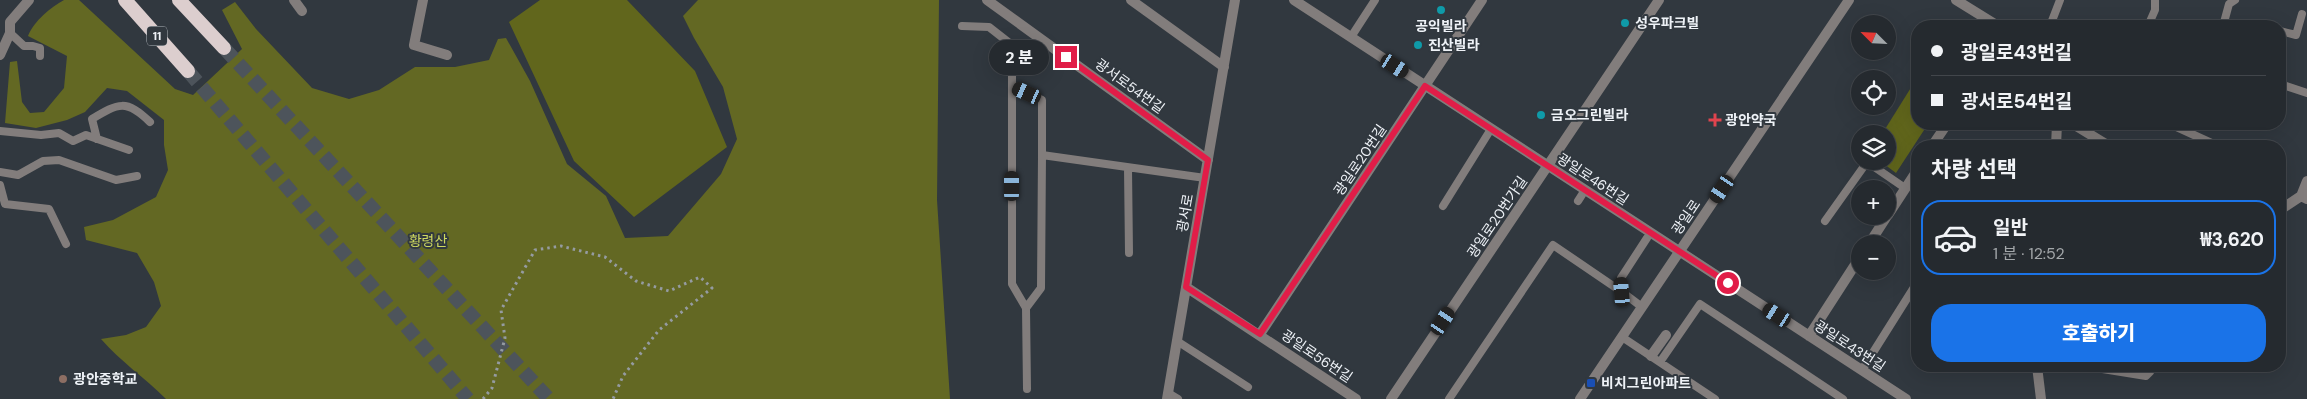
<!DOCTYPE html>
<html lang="ko">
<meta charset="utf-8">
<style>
:root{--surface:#252a2f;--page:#2d3237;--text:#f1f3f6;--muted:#a3a7aa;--line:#42464b;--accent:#1a73e8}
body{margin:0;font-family:"DM Sans","Noto Sans KR",sans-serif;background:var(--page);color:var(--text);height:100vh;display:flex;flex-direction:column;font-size:19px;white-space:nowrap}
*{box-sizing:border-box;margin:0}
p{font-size:16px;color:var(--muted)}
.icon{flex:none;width:28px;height:28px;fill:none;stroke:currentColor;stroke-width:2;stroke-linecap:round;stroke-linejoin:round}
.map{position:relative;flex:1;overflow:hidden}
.sheet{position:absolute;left:1911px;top:140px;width:375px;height:232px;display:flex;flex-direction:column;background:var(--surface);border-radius:20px;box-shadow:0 5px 20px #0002,0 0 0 1px var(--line)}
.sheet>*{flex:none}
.hud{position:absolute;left:1911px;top:20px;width:375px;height:110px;border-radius:20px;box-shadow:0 5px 20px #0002,0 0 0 1px var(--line);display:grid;align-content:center;height:110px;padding:0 20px;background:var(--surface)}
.needle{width:32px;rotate:294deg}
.controls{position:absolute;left:1851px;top:15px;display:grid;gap:10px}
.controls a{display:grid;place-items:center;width:45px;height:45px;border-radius:50%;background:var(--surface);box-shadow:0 5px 20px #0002,0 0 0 1px var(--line);font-size:25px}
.end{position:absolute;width:22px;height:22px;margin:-11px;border:6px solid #e11d48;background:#fff;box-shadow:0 0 0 2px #fff}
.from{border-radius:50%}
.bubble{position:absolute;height:35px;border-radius:18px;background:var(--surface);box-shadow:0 5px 20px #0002,0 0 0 1px var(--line);font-size:16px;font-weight:800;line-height:35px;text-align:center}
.car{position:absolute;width:15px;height:30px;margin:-15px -8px;border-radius:6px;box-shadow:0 0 4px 1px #0007;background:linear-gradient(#222 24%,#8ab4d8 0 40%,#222 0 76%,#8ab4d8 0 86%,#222 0)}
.hud b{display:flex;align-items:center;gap:18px;height:48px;font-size:19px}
.hud b+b{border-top:1px solid var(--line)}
.hud i{width:12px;height:12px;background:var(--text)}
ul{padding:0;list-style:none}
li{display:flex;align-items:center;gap:15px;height:75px;margin:0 10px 8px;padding:0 10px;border:2px solid var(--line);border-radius:20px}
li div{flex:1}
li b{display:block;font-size:19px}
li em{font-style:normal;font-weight:800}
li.current{border-color:var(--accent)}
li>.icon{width:45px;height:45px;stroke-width:1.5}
h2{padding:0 20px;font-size:22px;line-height:60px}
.primary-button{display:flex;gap:10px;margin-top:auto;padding:10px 20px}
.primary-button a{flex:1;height:58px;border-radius:20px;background:var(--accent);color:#fff;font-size:20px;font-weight:800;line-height:58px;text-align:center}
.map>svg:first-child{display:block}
</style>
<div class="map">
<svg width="2307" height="399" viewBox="0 0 2307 399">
<rect width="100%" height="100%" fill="#31383f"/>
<path fill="#61661c" d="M540,0H627L695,71L727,147L634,217L574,161L509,22Z
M1917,78L1918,124H1928L1896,173L1880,161H1888V134H1882Z"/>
<path fill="#636823" d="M64,0H79L175,89L193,95L242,49L222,10L235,2L256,29L312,88L349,99L379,90L415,67H455L489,60L498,39L506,38L530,81L567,164L606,196L625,238L668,236L721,174L737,139L723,87L694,38L683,16L698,0H939L937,200L950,399H166C145,378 120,361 101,339L126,335L146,327L161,306L154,282L137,253L86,240L84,227L113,220L156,197L168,170L164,145V120L127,91L107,88L85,112L67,120L36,128L5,123L10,62L17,61L22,102L30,113L44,112L64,88L67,56L28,36C34,21 51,7 64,0Z"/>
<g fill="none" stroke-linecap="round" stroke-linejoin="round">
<path stroke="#4d545b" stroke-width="14" stroke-dasharray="14 7" stroke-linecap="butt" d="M224,48L549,399
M188,71L468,399"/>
<path stroke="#959ba1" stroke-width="3" stroke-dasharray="2.5 4" stroke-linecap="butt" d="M483,399L492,388L505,338L501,310L535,250L561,246L605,257L636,281L669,291L700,277L712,288L659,330L623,376L613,399"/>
<path stroke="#827d7c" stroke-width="8" d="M962,26L989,27L1012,45V284L1026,308L1027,389
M2050,26L2060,0
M2148,26L2155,10V0
M2223,26L2229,4L2235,0
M2280,31L2296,35L2302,14
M10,33L24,46H33L40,48V56
M1351,37L1375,0
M2280,84L2307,93
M1013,87L1042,100V155
M2170,124L2218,146
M0,131L41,135L59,133L73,141L86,135L129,150
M97,139L92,119C119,103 126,99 150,122
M1128,168L1129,253
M0,172L18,175L43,161L59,160L116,180L137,176
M0,185L5,204L49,209L66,244
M1578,201L1585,190
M1443,206L1491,129
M1825,221L1867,162L1905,188
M1642,307L1622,292L1621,278L1647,238
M1026,308L1041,288L1042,155L1205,178
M1622,337L1715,399
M1177,341L1248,387
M1660,362L1700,304L1843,399
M2084,366L2146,376L2150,372L2151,366
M1862,370L1918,281
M1168,393L1178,399
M1449,399L1553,245L1622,292"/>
<path stroke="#827d7c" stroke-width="10" d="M294,0L302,11
M423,0L414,45L447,55
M987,0L1208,160
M1131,0L1224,67
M1294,0L1906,399
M1956,0L1998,26
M0,55L10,33V22L29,0
M2073,124L2109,146
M1932,146L1947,124
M2056,146L2057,124
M2301,196L2307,181
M2280,210L2301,196L2307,199
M1888,215L1918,169
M1869,244L1887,216
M1186,287L1356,399
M1260,334L1482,0
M1809,336L1860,257
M1651,356L1666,335
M2037,366L2041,399
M1167,399L1235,0
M1391,399L1659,0"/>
<path stroke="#827d7c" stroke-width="10" d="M1580,399L1849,0"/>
<path stroke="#dccece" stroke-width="14" d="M125,0L188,71
M179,0L224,48"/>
</g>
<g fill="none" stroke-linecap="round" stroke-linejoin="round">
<path stroke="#e11d48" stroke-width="6" d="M1066,57L1208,160L1186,287L1260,334L1425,86L1728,283"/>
</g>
<g fill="#0f9aa8" stroke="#31383f" stroke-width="2">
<circle cx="1441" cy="10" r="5"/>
<circle cx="1625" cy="23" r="5"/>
<circle cx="1418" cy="45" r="5"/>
<circle cx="1541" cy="115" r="5"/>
</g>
<path fill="#e0444e" stroke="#31383f" stroke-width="2" d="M1712.5 112.5h5v5h5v5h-5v5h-5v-5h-5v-5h5z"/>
<circle fill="#8d6e63" stroke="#31383f" stroke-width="2" cx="63" cy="379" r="5"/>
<rect fill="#1a4fb4" stroke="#31383f" stroke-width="2" x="1586" y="378" width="10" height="10" rx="2.5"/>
<g text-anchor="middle" stroke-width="4" stroke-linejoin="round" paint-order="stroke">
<rect fill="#31383f" stroke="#b5bac0" stroke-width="1" x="147" y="26.5" width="20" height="19" rx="4"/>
<g font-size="12" font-weight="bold" fill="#eef2f7">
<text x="157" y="40">11</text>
</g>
<g font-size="14" font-weight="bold" fill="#eef2f7" stroke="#31383f" text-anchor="start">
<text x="1635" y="28">성우파크빌</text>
<text x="1441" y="31" text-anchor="middle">공익빌라</text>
<text x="1428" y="50">진산빌라</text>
<text x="1551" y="120">금오그린빌라</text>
<text x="1725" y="125">광안약국</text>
<text x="73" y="384">광안중학교</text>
<text x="1601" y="388">비치그린아파트</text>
</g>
<g font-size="14" fill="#eef2f7" stroke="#31383f">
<text transform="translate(1130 86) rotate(36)" y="5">광서로54번길</text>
<text transform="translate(1360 160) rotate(-56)" y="5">광일로20번길</text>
<text transform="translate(1593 179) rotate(33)" y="5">광일로46번길</text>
<text transform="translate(1185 213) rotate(-80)" y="5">광서로</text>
<text transform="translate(1497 217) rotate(-56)" y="5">광일로20번가길</text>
<text transform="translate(1686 217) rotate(-56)" y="5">광일로</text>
<text transform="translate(1850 346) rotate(33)" y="5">광일로43번길</text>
<text transform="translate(1317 356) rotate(34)" y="5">광일로56번길</text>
</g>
<g font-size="14" fill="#cfd960" stroke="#31383f">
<text x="428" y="246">황령산</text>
</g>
</g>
</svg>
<div class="controls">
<a><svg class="needle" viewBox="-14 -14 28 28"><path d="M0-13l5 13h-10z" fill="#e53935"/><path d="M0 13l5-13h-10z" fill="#a3a7aa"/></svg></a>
<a><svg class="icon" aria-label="locate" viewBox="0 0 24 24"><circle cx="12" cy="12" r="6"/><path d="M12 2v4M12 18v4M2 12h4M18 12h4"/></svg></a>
<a><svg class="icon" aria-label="layers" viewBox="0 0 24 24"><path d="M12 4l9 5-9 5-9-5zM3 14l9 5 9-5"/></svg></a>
<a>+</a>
<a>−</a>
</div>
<i class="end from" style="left:1728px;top:283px"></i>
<i class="end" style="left:1066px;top:57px"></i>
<div class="bubble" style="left:989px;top:40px;width:60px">2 분</div>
<i class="car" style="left:1395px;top:66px;rotate:123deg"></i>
<i class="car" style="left:1027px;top:93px;rotate:294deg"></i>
<i class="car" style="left:1012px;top:186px;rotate:0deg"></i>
<i class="car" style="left:1722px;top:189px;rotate:214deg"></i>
<i class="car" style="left:1622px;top:292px;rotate:355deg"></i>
<i class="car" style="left:1777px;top:315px;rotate:303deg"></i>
<i class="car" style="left:1443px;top:321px;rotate:34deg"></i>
<div class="hud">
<b><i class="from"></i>광일로43번길</b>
<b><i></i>광서로54번길</b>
</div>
<section class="sheet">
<h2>차량 선택</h2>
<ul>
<li class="current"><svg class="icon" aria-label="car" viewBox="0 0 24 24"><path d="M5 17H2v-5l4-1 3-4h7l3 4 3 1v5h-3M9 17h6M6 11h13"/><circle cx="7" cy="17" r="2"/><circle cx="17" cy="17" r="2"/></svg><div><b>일반</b><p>1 분 · 12:52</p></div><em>₩3,620</em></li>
</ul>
<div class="primary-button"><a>호출하기</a></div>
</section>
</div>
